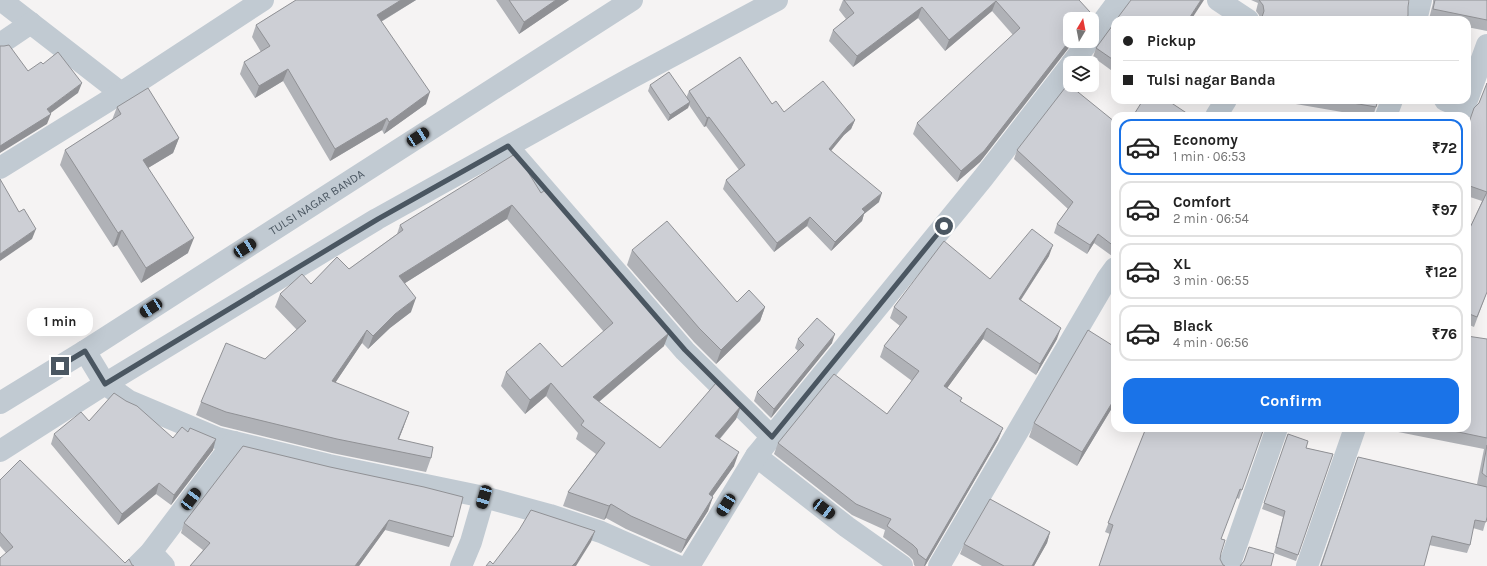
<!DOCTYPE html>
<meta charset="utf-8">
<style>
:root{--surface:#fff;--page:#f6f6f6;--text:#222;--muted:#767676;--line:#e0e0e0;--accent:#1a73e8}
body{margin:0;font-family:Karla,sans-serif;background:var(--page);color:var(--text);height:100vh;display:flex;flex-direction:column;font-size:15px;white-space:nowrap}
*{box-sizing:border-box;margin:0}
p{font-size:13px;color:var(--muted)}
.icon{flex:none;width:22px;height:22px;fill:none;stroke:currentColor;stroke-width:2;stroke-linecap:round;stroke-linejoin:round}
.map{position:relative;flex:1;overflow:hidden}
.details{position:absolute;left:1111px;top:112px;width:360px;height:320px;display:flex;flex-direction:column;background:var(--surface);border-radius:12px;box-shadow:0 4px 16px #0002}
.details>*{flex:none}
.top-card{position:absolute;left:1111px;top:16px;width:360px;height:88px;border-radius:12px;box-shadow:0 4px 16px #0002;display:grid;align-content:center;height:88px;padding:0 12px;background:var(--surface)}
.needle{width:26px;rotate:10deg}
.buttons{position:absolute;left:1063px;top:12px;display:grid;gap:8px}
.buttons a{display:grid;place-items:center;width:36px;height:36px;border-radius:8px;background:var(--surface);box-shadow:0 4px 16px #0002;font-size:20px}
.end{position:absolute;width:18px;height:18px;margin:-9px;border:5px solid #4a5661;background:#fff;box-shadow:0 0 0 2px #fff}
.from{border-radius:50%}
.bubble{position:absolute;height:28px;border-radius:12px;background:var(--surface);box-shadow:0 4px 16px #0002;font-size:13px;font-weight:700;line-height:28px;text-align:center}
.car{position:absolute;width:12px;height:24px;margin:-12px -6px;border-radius:5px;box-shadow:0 0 3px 1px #0007;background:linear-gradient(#222 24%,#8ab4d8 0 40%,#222 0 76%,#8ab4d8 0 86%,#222 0)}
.top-card b{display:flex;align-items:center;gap:14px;height:38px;font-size:15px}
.top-card b+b{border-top:1px solid var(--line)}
.top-card i{width:10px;height:10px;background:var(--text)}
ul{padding:7px 0 0;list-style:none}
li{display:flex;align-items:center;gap:12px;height:56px;margin:0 8px 6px;padding:0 4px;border:2px solid var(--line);border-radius:12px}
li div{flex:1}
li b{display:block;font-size:15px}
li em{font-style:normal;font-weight:700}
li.on{border-color:var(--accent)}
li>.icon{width:36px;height:36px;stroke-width:1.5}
.cta{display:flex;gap:8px;margin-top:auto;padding:8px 12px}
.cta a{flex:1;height:46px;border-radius:12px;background:var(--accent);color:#fff;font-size:16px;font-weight:700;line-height:46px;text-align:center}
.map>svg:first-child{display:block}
</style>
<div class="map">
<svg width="1487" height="566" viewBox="0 0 1487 566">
<rect width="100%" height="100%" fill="#f5f3f3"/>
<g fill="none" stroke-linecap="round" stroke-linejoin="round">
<g stroke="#c1cad2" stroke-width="22">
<path d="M1,0L121,93"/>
<path d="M1218,0L1248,20"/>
<path d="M1416,20L1421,0"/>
<path d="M1092,36L1119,0"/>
<path d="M0,44L31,23"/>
<path d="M1072,63L1089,41"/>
<path d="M1445,100L1464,108"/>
<path d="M1467,100L1487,45"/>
<path d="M1216,116L1226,100"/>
<path d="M1386,116L1392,100"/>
<path d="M508,147L685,351L772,437"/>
<path d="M0,168L121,93L263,0"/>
<path d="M85,351L105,384L129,401L217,438L329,465L484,497L550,515L601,532L678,566"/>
<path id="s1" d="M0,403L85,351L632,0"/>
<path d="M0,451L105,384L377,219L631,78L777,0"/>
<path d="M756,456L847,527L902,566"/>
<path d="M151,552L164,566"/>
<path d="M137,566L151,552L234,442"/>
<path d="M461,566L471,542L484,497"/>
<path d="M689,566L756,456L983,178L1070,66"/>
<path d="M939,566L1107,279L1115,268"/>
<path d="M1229,566L1277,428"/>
<path d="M1307,566L1355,428"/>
</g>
</g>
<path fill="#b0b2b7" d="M296,0H416L381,22L426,104L384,134L382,130L330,161L283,81L255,98L240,74L244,62L261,52L252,37L256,25Z
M496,0H569L519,34Z
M843,0H1079L1070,41H1074L980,162L957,182L913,134L917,123L1013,35L992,11L945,51L918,18L853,67L829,41L833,30L846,19L839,10Z
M1251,0H1409L1260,19L1259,15L1256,11L1258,3Z
M1433,0H1487V31L1467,27V20H1433L1429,19L1433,3Z
M1115,22V73L1093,57L1096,48Z
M1487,83V292L1474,327L1467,324V234L1482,201L1467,196V128L1479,103Z
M650,85L686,98L689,91L772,104L784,112L855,120L851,129L844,135L831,151L879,202L864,214L862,221L831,251L807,226L774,252L723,189L726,180L739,170L706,126L704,127L689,105L688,108L668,121L648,91Z
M1284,100H1378L1376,107L1373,116H1365L1290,103Z
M117,107L179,138L173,153L148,168L188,253L141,283L117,245L113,247L60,165L65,150L112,120Z
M1115,122V256H1112L1094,243L1087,254L1054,233L1057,224L1068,209L1014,159L1017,150Z
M541,193L664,346L599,402L660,448L741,406L736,419L720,439L734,466L712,497L708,511L681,553L626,529L606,518L604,520L563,506L568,492L596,454L576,439L578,433L546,396L525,414L501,386L506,372L562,367L604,332L507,219L405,283L411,312L390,328L368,349L362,343L335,383L404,426L399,439L431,458L426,472L332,453L221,426L196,415L201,402L265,359L297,330L275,307L280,294L311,284L349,269L397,234L400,225Z
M632,250L737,302L765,307L760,321L716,364L694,342L627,265Z
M1049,256L1021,300L1057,339L1036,375L983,339L947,388L962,398L960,402L1003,428L998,440L925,566H915L914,565L913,560L909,556L883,537L885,530L852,515L774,454L778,443L887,414L912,381L880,357L884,346L900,326L890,318L894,307L990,279Z
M798,339L832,343L771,418L754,401L757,392L798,351L795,348Z
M1487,339V517L1483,531L1473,528L1470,545L1467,553L1429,545L1424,566H1320L1358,457L1478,485L1477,484L1484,449L1378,428H1467Z
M1115,403L1077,466L1029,437L1034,423Z
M89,421L173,438L213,450L171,505L156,494L118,525L51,444L54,434Z
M1146,428L1242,490L1239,499L1237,498L1110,534L1105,532Z
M1288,434L1306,448L1333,454L1296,561L1274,553L1283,517L1262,509Z
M243,446L453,537L449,547L385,530L359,566H190L203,550L181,533L184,523Z
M0,480L125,563L132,565L6,553L0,546Z
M1050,532L1047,543L1034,566H982L960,554L964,544Z"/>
<path fill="#909195" d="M401,0H416L372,27L377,15Z
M556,0H569L519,34L524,22Z
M1201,0H1204L1191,20H1188Z
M996,1L992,11L945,51L949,40Z
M922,7L918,18L853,67L857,56Z
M1070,40V41H1074L980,162L957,182L961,171Z
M288,69L283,81L255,98L259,86Z
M82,83L78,93L44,118L51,114L47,124L0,153V146L47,109Z
M430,92L426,104L384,134L389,122Z
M690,102L688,108L668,121L670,115Z
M709,117L706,126L704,127L707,118Z
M387,118L382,130L330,161L335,149Z
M855,120L851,129L844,135L825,158L829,149L848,126Z
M179,138L173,153L138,174L143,160Z
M882,193L879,202L864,214L862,221L831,251L835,242L862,209Z
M512,205L507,219L394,290L399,276Z
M810,217L807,226L774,252L777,243Z
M36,229L32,239L0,261V254Z
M122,230L117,245L113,247L118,233Z
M1098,234L1094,243L1087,254L1090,245Z
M194,238L188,253L141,283L146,268Z
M1053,245L1049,256L1014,310L1019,299Z
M1115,248V256H1112Z
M416,298L411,312L390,328L368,349L373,336L395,314Z
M765,307L760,321L716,364L721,350Z
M987,328L983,339L940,398L944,386Z
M1061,328L1057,339L1036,375L1040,364Z
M367,330L362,343L327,395L332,381Z
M669,333L664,346L588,411L593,397Z
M835,334L832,343L771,418L774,409Z
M551,383L546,396L525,414L530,400Z
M1115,398V403L1077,466L1082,452Z
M741,406L736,419L710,450L715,436Z
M409,412L404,426L393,453L398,439Z
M1003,428L998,440L925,566H924L926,560Z
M216,439L213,450L171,505L174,495Z
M739,452L734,466L704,508L709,494Z
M159,483L156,494L118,525L122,514Z
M713,497L708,511L681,553L686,540Z
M611,504L606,518L604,520L609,506Z
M389,520L385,530L359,566H355Z
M595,531L591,542L576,566H572Z
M1050,532L1047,543L1034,566H1032Z"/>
<path fill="#cdcfd5" stroke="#909195" d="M296,0H401L377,15L430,92L389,122L387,118L335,149L288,69L259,86L244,62L270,46L256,25Z
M509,0H556L524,22Z
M844,0H1079L1090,12L1086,19H1070V40L984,151L961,171L917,123L1020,28L996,1L949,40L922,7L857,56L833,30L854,13Z
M1131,0H1201L1188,20H1185L1182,18L1181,20H1116Z
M1259,0H1409L1408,7V15L1407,20H1259L1262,17L1264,11L1263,5Z
M1435,0H1487V20L1433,9Z
M1115,22V61L1096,48Z
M9,45L28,71L41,62L43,64L58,52L82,83L47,109L51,114L0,146V46H4Z
M740,57L772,104L776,101L784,112L823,81L855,120L848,126L829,149L882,193L862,209L865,212L835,242L810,217L777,243L726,180L745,165L709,117L707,118L689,91Z
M669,72L690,102L670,115L650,85Z
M1487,83V192L1467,185V128L1474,108L1479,103Z
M1068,84L1115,122V247L1098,234L1090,245L1057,224L1073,202L1017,150Z
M148,88L179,138L143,160L194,238L146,268L122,230L118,233L65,150L121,114L117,107Z
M1143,100H1167L1191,116H1133Z
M1335,100H1378L1376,107Z
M515,154L523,164L541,193L545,190L669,333L593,397L660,448L716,383L741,406L715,436L739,452L709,494L713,497L686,540L631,516L611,504L609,506L568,492L605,443L581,425L584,421L551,383L530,400L506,372L540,343L562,367L613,323L512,205L399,276L416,298L395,314L373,336L367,330L332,381L409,412L398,439L433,447L431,458L337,439L226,412L201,402L226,343L265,359L306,321L280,294L302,274L311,284L337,257L349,269L403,230L400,225Z
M0,179L19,212L24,209L36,229L0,254Z
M1487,192V292L1477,317L1467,313V234Z
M667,221L737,302L749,290L765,307L721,350L699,328L632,250Z
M1032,229L1053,245L1019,299L1061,328L1040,364L987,328L944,386L962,398L960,401L1003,428L926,560L918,554L917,549L913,545L887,526L891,519L856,504L778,443L834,374L887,414L919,371L884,346L907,317L894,307L944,241L990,279Z
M817,318L835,334L774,409L757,392L804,345L798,339Z
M1088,330L1115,347V398L1082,452L1034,423Z
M1467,336L1487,339V438L1439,428H1467Z
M114,393L126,401L137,406L173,438L182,427L188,432L190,428L216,439L174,495L159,483L122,514L54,434L81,412L89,421Z
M1146,428H1264L1242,490L1240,489L1221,539L1225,540L1221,553L1220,559L1223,565L1225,566H1099L1113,525L1108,523Z
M1288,434L1308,441L1306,448L1333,454L1298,555L1276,547L1285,511L1264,503Z
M1487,445V477L1482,473Z
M243,446L330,467L424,487L463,497L453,537L389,520L355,566H190L210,543L184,523Z
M1358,457L1487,487V517L1486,522L1475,520L1470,545L1432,536L1424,566H1321Z
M20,460L125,563L129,559L132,565L134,566H0V558L13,547L0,532V480Z
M990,499L1050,532L1032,566H1004L964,544Z
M531,510L595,531L576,562L572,566H486L490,561L493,564L519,530Z
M1249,547L1274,554L1271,566H1240L1244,561Z"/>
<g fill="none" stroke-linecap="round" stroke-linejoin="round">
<path stroke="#4a5661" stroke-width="5" d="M60,366L85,351L105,384L378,219L508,146L685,350L772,437L944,226"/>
</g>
<g text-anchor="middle" stroke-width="3.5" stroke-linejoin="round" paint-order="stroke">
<g font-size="12" fill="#4a5661" stroke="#fff">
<text dy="4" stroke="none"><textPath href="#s1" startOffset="375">TULSI NAGAR BANDA</textPath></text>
</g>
</g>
</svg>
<div class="buttons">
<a><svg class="needle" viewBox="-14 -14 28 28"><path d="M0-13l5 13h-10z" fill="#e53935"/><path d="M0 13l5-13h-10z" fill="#767676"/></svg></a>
<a><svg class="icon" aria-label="layers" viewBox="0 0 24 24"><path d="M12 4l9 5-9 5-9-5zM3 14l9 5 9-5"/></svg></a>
</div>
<i class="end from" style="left:944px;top:226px"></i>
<i class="end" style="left:60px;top:366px"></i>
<div class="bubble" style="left:27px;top:308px;width:66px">1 min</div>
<i class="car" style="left:418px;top:137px;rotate:57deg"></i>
<i class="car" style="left:245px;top:248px;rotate:57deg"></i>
<i class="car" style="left:151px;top:308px;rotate:237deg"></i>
<i class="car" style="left:484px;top:497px;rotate:196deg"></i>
<i class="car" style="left:191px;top:499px;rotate:37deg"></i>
<i class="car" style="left:726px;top:505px;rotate:212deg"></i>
<i class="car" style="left:824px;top:509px;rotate:127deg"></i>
<div class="top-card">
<b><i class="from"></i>Pickup</b>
<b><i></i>Tulsi nagar Banda</b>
</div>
<section class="details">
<ul>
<li class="on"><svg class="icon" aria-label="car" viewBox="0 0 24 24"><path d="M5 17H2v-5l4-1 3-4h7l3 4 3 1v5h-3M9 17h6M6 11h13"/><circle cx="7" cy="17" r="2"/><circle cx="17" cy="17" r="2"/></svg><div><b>Economy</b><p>1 min · 06:53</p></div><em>₹72</em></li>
<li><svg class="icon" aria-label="car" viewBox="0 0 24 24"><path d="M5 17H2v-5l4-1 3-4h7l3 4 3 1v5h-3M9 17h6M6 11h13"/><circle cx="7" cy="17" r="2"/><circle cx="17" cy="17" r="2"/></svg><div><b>Comfort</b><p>2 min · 06:54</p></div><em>₹97</em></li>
<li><svg class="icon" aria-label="car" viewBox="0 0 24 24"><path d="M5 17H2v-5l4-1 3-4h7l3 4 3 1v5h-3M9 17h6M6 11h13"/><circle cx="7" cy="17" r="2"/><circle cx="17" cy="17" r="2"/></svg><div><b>XL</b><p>3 min · 06:55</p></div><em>₹122</em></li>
<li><svg class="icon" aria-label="car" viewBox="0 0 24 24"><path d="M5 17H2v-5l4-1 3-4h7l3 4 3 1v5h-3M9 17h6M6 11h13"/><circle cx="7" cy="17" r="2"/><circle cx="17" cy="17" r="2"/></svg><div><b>Black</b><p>4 min · 06:56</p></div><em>₹76</em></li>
</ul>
<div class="cta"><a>Confirm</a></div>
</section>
</div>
